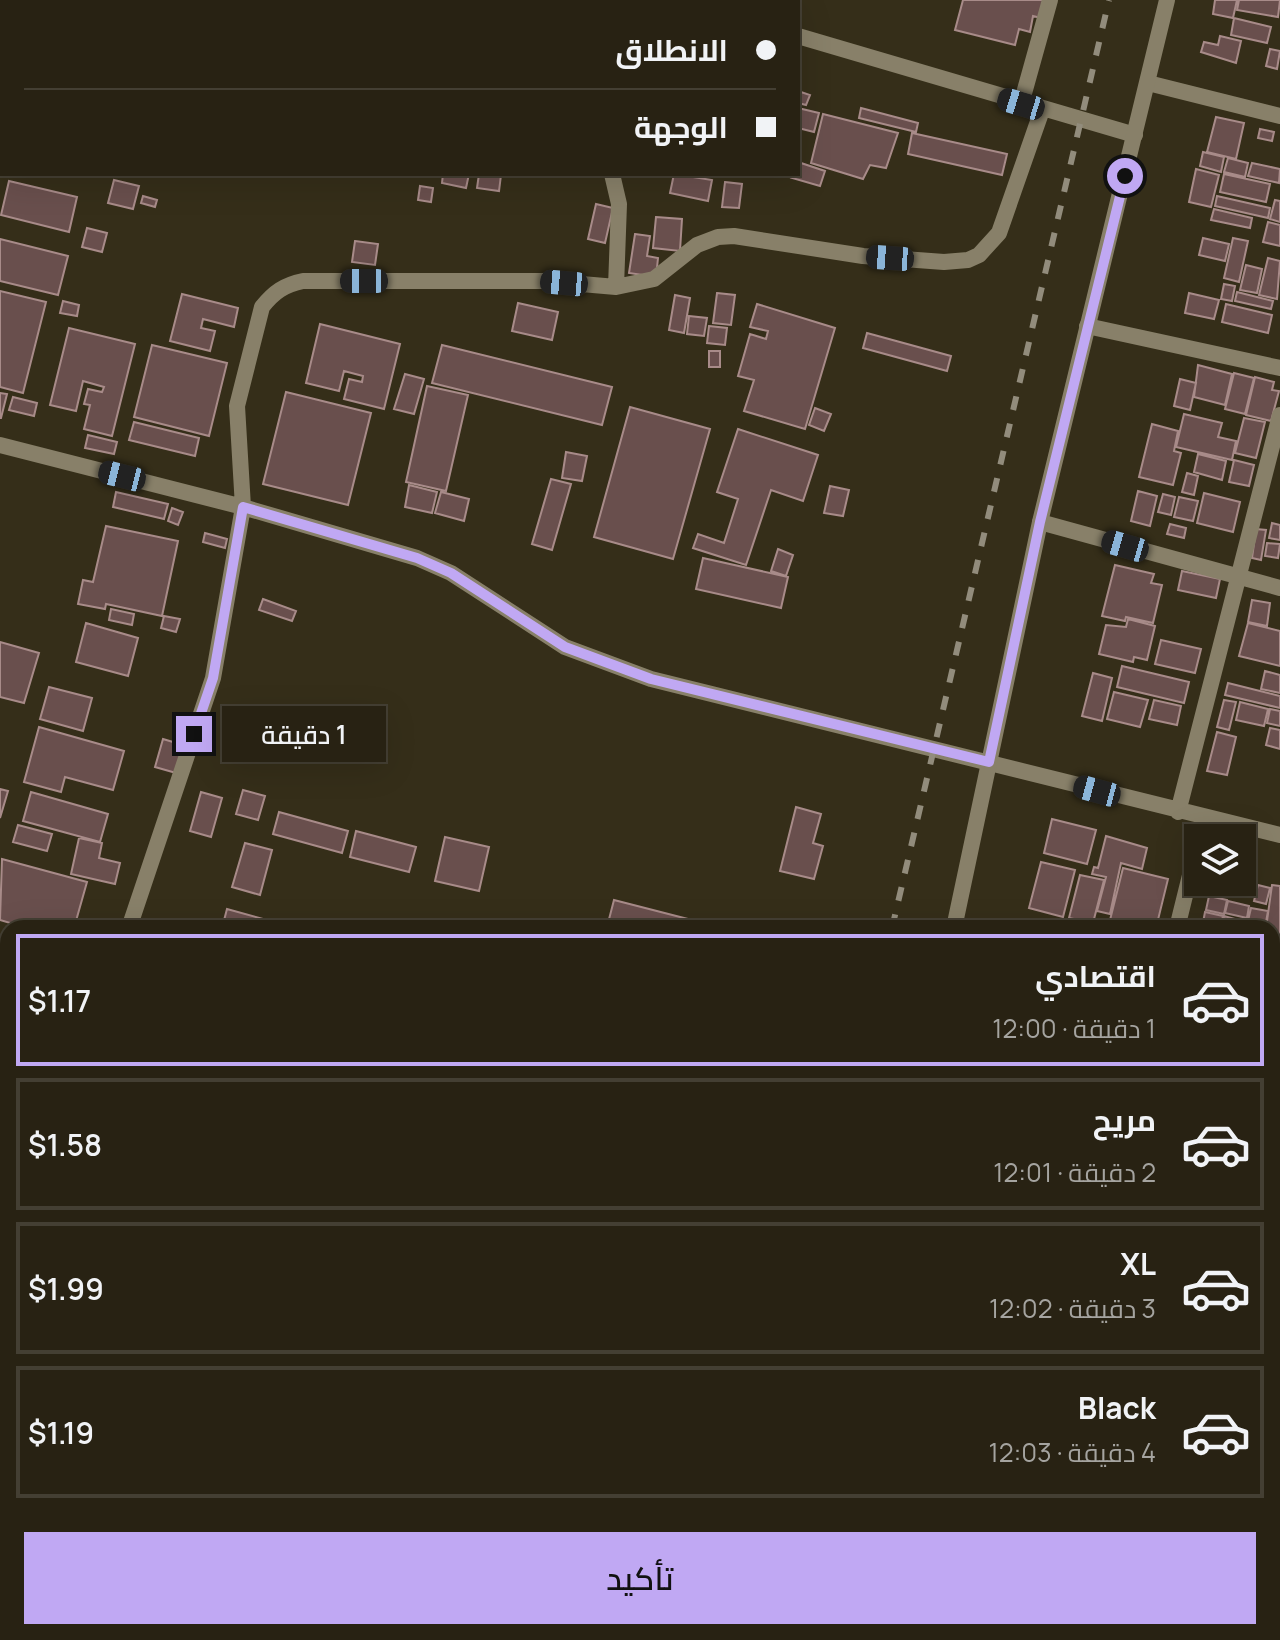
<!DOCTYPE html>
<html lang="ar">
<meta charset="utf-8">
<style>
:root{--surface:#282213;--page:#342f21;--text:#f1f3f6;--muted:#a5a4a0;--line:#443f33;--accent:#c0a8f3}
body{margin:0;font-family:Manrope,Cairo,sans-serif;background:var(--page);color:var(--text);direction:rtl;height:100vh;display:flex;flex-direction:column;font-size:30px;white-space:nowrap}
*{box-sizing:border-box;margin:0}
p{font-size:26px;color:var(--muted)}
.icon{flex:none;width:44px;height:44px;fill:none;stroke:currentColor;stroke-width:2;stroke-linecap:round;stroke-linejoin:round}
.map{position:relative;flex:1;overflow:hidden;direction:ltr}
.side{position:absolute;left:0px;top:920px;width:1280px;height:720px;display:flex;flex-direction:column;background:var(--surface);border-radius:24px 24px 0 0;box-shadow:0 8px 32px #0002,0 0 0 2px var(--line);direction:rtl}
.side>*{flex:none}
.hud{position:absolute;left:0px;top:0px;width:800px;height:176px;box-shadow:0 8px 32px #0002,0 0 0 2px var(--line);direction:rtl;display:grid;align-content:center;height:176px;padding:0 24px;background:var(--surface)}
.controls{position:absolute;left:1184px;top:824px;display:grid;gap:16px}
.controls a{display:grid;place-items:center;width:72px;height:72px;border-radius:0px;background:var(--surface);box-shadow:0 8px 32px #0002,0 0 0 2px var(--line);font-size:40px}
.end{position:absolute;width:36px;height:36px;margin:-18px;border:10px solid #c0a8f3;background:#111;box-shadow:0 0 0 4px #111}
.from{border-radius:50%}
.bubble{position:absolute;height:56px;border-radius:0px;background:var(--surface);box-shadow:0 8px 32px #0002,0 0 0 2px var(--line);font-size:26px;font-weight:600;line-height:56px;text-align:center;direction:rtl}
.car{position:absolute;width:24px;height:48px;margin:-24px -12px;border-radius:10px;box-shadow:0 0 6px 2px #0007;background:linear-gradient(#222 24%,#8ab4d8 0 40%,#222 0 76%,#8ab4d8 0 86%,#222 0)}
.hud b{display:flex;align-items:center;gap:28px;height:76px;font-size:30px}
.hud b+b{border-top:2px solid var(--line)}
.hud i{width:20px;height:20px;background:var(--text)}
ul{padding:14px 0 0;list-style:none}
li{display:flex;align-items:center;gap:24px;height:132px;margin:0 16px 12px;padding:0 8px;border:4px solid var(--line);border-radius:0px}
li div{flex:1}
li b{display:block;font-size:30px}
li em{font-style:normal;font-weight:600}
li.active{border-color:var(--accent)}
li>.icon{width:72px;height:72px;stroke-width:1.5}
.action{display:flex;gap:16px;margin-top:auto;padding:16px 24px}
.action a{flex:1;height:92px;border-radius:0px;background:var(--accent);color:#111;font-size:32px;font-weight:600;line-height:92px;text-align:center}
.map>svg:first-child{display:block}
</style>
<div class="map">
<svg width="1280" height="1640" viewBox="0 0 1280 1640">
<rect width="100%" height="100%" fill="#352e19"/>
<path fill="#3f3519" d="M0,1034L8,1036V1228L0,1255Z
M340,1632H617L614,1640H370Z"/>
<path fill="#694f4d" stroke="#a88b89" stroke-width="2" d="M322,0H383L382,2Z
M963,0H1045L1041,18L1033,16L1030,32L1019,29L1015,45L955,30Z
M1215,0H1237L1233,18L1213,14Z
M1239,0H1280L1278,17L1237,10Z
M1234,18L1271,27L1267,43L1231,35Z
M1220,36L1241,41L1236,63L1201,52L1204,42L1218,45Z
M1270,49L1280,51L1277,69L1266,66Z
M798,91L810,95L806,105L798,103Z
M798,108L819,113L814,132L798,128Z
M861,108L918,123L916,132L859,118Z
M823,114L898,133L886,168L870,165L863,179L811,163Z
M1216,117L1244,123L1236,159L1207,152Z
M1260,129L1274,132L1272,141L1258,138Z
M912,133L1007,154L1002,175L908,154Z
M1203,152L1224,157L1221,172L1200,166Z
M1228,158L1248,163L1245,177L1224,172Z
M798,162L825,171L820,186L792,178L798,174Z
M1252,163L1280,169L1279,183L1248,176Z
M1196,169L1219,175L1211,207L1189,202Z
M443,174H469L466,188L442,183Z
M479,174L501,175L499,191L477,188Z
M674,174L712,180L708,201L670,193Z
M1224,174L1270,184L1266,202L1220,192Z
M114,180L139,186L133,209L108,203Z
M9,181L77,197L69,232L1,215Z
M725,182L742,184L739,208L722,207Z
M420,186L433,188L431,202L418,200Z
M143,196L157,200L155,207L141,203Z
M1217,196L1270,208L1268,218L1215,206Z
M1275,200L1280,201V222L1270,219Z
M596,204L613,208L605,243L588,239Z
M1214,209L1252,218L1250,228L1211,220Z
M656,217L682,219L680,251L653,248Z
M1268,222L1280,225V246L1263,242Z
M87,228L107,233L102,252L82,247Z
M635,234L650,236L647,256L658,258L656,277L629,273Z
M1203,238L1229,244L1225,261L1199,255Z
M1233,238L1248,241L1239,282L1224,278Z
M0,239L68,256L58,295L0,281Z
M355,241L378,244L375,265L352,262Z
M1268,258L1280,261L1277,299L1259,295Z
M1246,265L1262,269L1257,293L1240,290Z
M1224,284L1235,286L1232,301L1221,299Z
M0,291L46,302L23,393L0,387Z
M1237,292L1273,301L1271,309L1235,301Z
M717,293L735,295L731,325L713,323Z
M1189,293L1219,300L1214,319L1185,313Z
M182,294L238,308L234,327L203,319L201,328L215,331L210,351L170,341Z
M675,295L690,298L684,333L669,330Z
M63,301L79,305L77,316L60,313Z
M518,303L558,312L552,340L512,331Z
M757,304L835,328L805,429L744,411L754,380L738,376L750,334L766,339L768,331L750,327Z
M1226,304L1272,315L1268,333L1222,322Z
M689,316L707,318L704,336L687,334Z
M320,324L400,344L384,409L344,399L349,379L362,382L363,376L344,371L339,391L306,383Z
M709,326L727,328L725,345L707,343Z
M69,328L135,344L112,436L84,429L90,405L84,404L88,389L102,392L104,387L83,381L76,411L50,405Z
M867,333L951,356L947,371L863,348Z
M152,345L227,363L209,436L134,417Z
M442,345L612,387L602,425L432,383Z
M709,351H720V367H709Z
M1198,365L1232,374L1225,405L1194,397Z
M1234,373L1254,378L1245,414L1225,409Z
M405,374L424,379L414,414L394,409Z
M1255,377L1274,382L1272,390L1279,391L1271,421L1246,415Z
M1180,379L1196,383L1190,410L1174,406Z
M427,386L468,395L446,491L406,482Z
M286,392L371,413L348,505L263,484Z
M0,393L7,394L1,418H0Z
M13,397L37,403L34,416L9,410Z
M630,407L710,429L673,559L594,537Z
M815,408L831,414L824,431L809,425Z
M1184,414L1222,423L1218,437L1236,441L1232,460L1176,447Z
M1244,418L1265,422L1256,458L1235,453Z
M134,422L199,438L195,456L129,440Z
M1152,424L1178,431L1174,451L1181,453L1173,485L1139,477Z
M738,429L818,455L803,501L771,490L746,565L693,548L698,534L724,543L738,499L717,492Z
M88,435L117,442L114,454L85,448Z
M566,452L587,456L582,481L562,478Z
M1198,454L1226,461L1222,480L1194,472Z
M1234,460L1254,465L1249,486L1229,482Z
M1187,473L1198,476L1194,495L1182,492Z
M551,479L571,484L552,550L532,544Z
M409,485L437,492L432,513L405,507Z
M830,486L849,490L843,516L824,513Z
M1138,491L1157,496L1150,526L1131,521Z
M116,492L168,504L164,519L113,507Z
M441,492L469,499L464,521L435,513Z
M1204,493L1240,502L1233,532L1197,523Z
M1163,494L1175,497L1171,515L1158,512Z
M1179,497L1198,501L1193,521L1174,517Z
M172,508L183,512L178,525L168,521Z
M1272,523L1280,525V540L1269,538Z
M1170,524L1186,528L1184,538L1167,534Z
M106,526L178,541L162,616L106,604L105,609L78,604L83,580L93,582Z
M1256,529L1266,530L1261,560L1252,558Z
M205,533L227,539L225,548L203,542Z
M1267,543L1280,544L1278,558L1265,556Z
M778,549L793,555L786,576L771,571Z
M703,558L788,577L781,608L696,589Z
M1115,565L1154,574L1151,583L1162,585L1153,623L1126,617L1125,621L1102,616Z
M1182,571L1220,579L1216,598L1178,590Z
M263,599L296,611L292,621L259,610Z
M1252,600L1270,603L1267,626L1248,622Z
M111,609L134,614L132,625L109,620Z
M164,616L180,619L176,632L161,628Z
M1128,619L1155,626L1147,660L1134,657L1133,662L1099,654L1106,625L1126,627Z
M86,623L138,638L128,676L76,662Z
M1248,623L1280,631V666L1239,656Z
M1161,640L1201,649L1195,673L1155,664Z
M0,642L39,653L24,703L0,697Z
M1122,666L1189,682L1184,703L1117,687Z
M1265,671L1280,675V693L1261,689Z
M1093,673L1112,678L1102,721L1082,716Z
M1228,683L1280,696V708L1225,695Z
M49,687L92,698L83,731L40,719Z
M1114,692L1148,700L1140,727L1107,719Z
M1154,700L1181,706L1177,725L1149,719Z
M1224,700L1236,702L1229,730L1217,727Z
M1240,702L1268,709L1264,726L1236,720Z
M1270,709L1280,711V726L1267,723Z
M39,727L124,751L113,790L65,777L61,792L24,782Z
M1270,728L1280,730V749L1266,745Z
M1217,732L1236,737L1227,775L1207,771Z
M163,739L183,745L176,773L155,767Z
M0,789L8,791L0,818Z
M243,790L265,796L258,820L236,814Z
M31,792L108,814L100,842L23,821Z
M201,792L222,798L211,837L190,831Z
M796,807L821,814L813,843L823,846L814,879L780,871Z
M279,812L348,831L342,853L273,834Z
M1052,819L1096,830L1087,864L1044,853Z
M18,825L52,834L47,851L13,842Z
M356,831L416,847L409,872L350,857Z
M1106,836L1147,848L1142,869L1121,863L1110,914L1097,911L1106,877L1092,874L1094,867L1098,868Z
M445,837L489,847L479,891L435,881Z
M79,838L102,843L99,858L120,863L115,884L71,874Z
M245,843L272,850L260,895L232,887Z
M2,859L87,882L74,928H27L0,920Z
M1041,862L1075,870L1063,917L1029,908Z
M1123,868L1168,879L1156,928L1109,924Z
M1080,875L1104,880L1093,923L1069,918Z
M1258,885L1270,888L1266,904L1254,901Z
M1272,885L1280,886V942L1272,941V928H1266Z
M1209,896L1227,900L1224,914L1206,910Z
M614,900L723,928L607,927Z
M1228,901L1249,906L1247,918L1225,913Z
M1251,908L1268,911L1265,928L1247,925Z
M227,909L274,922L272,928H222Z
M1205,912L1223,916L1220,928H1202Z
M1224,916L1242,921L1241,928H1222Z
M1272,949L1280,951V965L1272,963Z
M1273,1010L1280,1011V1056L1272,1054Z
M0,1036L8,1038V1059L0,1057Z
M0,1060L8,1062L6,1095L0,1093Z
M1272,1068L1280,1070V1138L1272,1136Z
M0,1125L8,1127V1155L3,1172L0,1171Z
M1272,1160L1280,1161V1181L1272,1180Z
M8,1503V1548L0,1545Z
M1279,1587H1280V1628L1272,1626Z
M514,1632H535L533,1640H512Z
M586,1632H602L601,1640H581Z
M905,1632L926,1633L925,1640H905Z
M1057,1632H1076L1075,1640L1056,1637Z
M1079,1632H1092L1091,1640H1078Z"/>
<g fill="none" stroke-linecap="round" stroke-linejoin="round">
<path stroke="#888069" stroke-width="16" d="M679,0L685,2
M605,2V0
M798,36L1135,135
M1148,83L1280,116
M1021,104L1050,0
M612,174L619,204L616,287
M1087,326L1280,368
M0,445L243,507L417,558L451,573L565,647L651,679L1280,835
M1040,522L1280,588
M1178,812L1280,415
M129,928L213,678L243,507L237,406L262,307C274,292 284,285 303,281H547L616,287L654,279L697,245L718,237L734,236L863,256L944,262L968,260L979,255L999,233L1042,110
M1177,928L1198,843
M0,1000L8,1002
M1272,1351L1280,1353
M0,1367L8,1339
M1272,1494L1280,1464
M0,1583L8,1585
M171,1632L198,1640
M1009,1640L1011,1632
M1233,1640L1235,1632"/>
<path stroke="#888069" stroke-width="16" d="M954,928L1040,522L1167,0
M858,1632V1640"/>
<path stroke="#928c7c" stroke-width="6" stroke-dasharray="14 14" stroke-linecap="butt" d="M892,928L1109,0
M827,1632L828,1640"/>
</g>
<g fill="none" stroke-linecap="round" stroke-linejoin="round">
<path stroke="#c0a8f3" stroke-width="10" d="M194,734L213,678L243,507L417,558L451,573L565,647L651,679L989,762L1040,522L1125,176"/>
</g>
</svg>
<div class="controls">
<a><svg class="icon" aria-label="layers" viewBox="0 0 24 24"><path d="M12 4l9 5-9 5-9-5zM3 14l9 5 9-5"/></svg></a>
</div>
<i class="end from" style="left:1125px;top:176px"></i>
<i class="end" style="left:194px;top:734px"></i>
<div class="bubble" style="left:222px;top:706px;width:164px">1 دقيقة</div>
<i class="car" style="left:1021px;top:104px;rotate:287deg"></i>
<i class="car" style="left:890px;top:258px;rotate:274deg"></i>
<i class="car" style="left:364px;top:281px;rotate:270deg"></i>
<i class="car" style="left:564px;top:283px;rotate:275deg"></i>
<i class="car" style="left:122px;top:476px;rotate:284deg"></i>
<i class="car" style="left:1125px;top:546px;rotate:286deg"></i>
<i class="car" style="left:1097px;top:791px;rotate:285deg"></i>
<div class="hud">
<b><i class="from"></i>الانطلاق</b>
<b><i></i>الوجهة</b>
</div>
<section class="side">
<ul>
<li class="active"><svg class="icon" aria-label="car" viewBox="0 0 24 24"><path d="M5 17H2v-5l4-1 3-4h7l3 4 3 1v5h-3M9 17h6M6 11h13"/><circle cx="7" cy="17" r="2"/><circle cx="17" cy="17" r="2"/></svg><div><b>اقتصادي</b><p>1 دقيقة · 12:00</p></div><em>$1.17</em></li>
<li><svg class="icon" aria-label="car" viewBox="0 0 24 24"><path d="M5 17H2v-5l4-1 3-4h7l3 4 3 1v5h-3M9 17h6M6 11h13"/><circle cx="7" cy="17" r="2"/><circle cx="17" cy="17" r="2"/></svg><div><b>مريح</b><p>2 دقيقة · 12:01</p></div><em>$1.58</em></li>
<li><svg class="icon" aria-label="car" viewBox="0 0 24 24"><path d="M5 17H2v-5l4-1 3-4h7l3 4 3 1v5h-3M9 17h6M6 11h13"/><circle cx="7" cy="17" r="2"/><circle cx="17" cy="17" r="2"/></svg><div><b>XL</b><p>3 دقيقة · 12:02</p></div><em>$1.99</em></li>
<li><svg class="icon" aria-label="car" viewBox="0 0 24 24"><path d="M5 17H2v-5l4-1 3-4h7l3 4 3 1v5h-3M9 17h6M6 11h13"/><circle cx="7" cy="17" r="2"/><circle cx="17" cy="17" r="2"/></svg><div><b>Black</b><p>4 دقيقة · 12:03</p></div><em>$1.19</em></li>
</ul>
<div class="action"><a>تأكيد</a></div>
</section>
</div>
